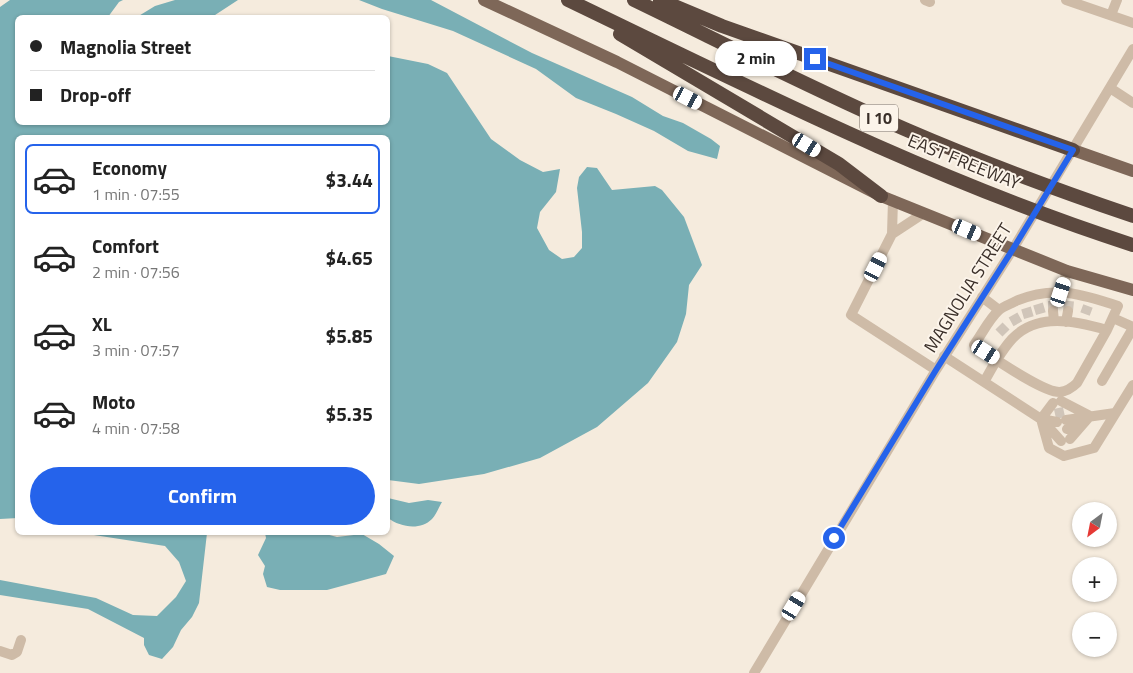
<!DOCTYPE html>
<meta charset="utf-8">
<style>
:root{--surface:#fff;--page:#f2f2f2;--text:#222;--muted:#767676;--line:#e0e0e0;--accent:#2563eb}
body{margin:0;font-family:"Titillium Web",sans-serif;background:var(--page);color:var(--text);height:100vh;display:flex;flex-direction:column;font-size:19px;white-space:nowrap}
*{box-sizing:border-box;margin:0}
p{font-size:16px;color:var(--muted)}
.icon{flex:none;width:28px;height:28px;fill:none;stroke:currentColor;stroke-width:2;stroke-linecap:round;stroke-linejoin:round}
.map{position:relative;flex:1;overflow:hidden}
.panel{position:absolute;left:15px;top:135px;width:375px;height:400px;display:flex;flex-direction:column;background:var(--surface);border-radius:8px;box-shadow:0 1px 4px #0004}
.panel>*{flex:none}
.top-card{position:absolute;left:15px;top:15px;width:375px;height:110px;border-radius:8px;box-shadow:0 1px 4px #0004;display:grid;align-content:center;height:110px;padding:0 15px;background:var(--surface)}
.needle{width:32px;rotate:212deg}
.buttons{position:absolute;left:1072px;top:502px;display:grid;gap:10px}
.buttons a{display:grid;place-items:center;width:45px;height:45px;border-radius:50%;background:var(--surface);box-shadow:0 1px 4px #0004;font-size:25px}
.end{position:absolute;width:22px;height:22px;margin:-11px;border:6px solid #2563eb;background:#fff;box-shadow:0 0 0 2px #fff}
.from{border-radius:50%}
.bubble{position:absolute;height:35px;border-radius:18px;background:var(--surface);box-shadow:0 1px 4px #0004;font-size:16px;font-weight:700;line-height:35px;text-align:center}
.car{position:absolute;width:15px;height:30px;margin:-15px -8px;border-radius:6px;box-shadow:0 0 4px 1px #0007;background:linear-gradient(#fff 24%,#345 0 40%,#fff 0 76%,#345 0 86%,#fff 0)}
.top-card b{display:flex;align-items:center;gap:18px;height:48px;font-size:19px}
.top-card b+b{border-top:1px solid var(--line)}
.top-card i{width:12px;height:12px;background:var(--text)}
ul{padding:9px 0 0;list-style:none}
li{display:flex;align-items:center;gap:15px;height:70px;margin:0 10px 8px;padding:0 5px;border:2px solid transparent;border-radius:8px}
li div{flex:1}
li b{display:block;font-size:19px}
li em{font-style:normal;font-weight:700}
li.active{border-color:var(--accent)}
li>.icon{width:45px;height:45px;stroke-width:1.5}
.action{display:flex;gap:10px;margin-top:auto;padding:10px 15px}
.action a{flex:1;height:58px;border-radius:30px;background:var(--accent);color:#fff;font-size:20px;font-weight:700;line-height:58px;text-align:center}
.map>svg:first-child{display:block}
</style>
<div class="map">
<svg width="1133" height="673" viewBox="0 0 1133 673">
<rect width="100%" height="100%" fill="#f5ebdd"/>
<path fill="#79afb5" d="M10,0H123L119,2L108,17L18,18V122H388V56L428,64L447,73L491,139L520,160L543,172L560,169L556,192L540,212L537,228L549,250L562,259L574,257L582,248V232L577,188L579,177L587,167L597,168L612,190L655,186L662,190L684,217L702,265L689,285L686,314L677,342L648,383L597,427L540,458L484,474L419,484L388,480V138H18V518L0,519V7Z
M175,0H238L212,17H137L155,6Z
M359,0H431L532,53L632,97L663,116L683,123L711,139L720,146L717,159L688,151L654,131L616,114L576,98L536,69L453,31L382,9Z
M388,498L409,503L428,500L442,502C439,507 436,515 432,519C420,531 400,527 388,518Z
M318,532L337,537L362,534L379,544L394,556L386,574L327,590H280L267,587L263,574L265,566L258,555L266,538L265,533Z
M81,533H207L199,603L192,617L181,630L173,647L162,659L149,655L144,645V638L88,609L0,595V580L96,598L133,615L157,616L176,597L186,581L179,562L165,546Z"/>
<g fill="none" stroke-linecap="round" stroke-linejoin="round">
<path stroke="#d0c5b9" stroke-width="10" stroke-dasharray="10 5" stroke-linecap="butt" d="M1053,301V311
M1038,304L1041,314
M1026,308L1029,318
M1068,311L1069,301
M1085,314L1088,306
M1013,315L1018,324
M999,326L1006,333
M1055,414L1064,412"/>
<path stroke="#cebba7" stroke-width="10" d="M925,0L930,2
M1066,0L1133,23
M1111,15L1117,0
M1110,88L1133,103
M924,213L892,234L851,315L936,370
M892,234L893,200
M1061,292L1067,271
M982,297L999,310
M1053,311L1054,321
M1113,318L1133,327
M1066,322L1068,311
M944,356L1041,419L1049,448L1064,456L1094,448L1133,385
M1102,381L1133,328
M984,382C992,368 1000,352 1012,339C1037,312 1076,321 1107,330L1118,306C1082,294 1053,285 1016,301C1011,304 1004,306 999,310C989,319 982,334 974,345C991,356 1043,393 1060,392C1067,391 1072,388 1077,383L1107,330
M1061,401L1090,416
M1041,419L1053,403
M1041,419L1057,422
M1066,420L1115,413
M1044,422L1061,441
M1067,429L1083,420
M1070,439L1090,416
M0,651L12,655L17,652L21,640
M754,673L936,370L1013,249L1133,49"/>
<path stroke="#7e6758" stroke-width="12" d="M484,0L617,62L881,196L1067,271L1133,290
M1073,150L1133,171"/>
<path stroke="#5c493f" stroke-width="14" d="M568,0C753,89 937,182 1133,245
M634,0C725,44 814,90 907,130C981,162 1057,190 1133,216
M660,0L722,26L1073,150
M620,34L839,164L881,196"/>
</g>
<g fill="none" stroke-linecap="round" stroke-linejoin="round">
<path stroke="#2563eb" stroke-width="6" d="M815,59L1073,150L1013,249L936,370L834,538"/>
</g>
<g text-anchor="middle" stroke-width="4" stroke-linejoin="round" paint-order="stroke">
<rect fill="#fcf4ea" stroke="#746a63" stroke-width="1" x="860" y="104.5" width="38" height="27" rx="4"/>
<g font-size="16" font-weight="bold" fill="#3a2f29">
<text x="879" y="124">I 10</text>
</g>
<g font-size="18" fill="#3a2f29" stroke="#fcf4ea">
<text transform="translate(964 162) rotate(22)" y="6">EAST FREEWAY</text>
<text transform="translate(968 288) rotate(-58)" y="6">MAGNOLIA STREET</text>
</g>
</g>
</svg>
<div class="buttons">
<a><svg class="needle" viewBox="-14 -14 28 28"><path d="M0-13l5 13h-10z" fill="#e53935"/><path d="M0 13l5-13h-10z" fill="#767676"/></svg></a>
<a>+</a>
<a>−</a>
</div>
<i class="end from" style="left:834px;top:538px"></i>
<i class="end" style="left:815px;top:59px"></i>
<div class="bubble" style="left:715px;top:41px;width:82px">2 min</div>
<i class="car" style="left:688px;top:98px;rotate:117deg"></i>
<i class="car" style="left:807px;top:145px;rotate:121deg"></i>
<i class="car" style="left:967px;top:230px;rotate:113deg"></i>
<i class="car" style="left:876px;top:267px;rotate:27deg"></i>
<i class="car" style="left:1061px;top:292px;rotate:18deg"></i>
<i class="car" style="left:986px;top:352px;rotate:123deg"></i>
<i class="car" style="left:794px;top:606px;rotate:31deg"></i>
<div class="top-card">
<b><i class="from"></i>Magnolia Street</b>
<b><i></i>Drop-off</b>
</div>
<section class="panel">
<ul>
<li class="active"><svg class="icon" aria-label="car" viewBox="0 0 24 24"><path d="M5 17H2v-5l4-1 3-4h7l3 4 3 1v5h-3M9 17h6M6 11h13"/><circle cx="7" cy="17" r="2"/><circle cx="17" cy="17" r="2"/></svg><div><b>Economy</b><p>1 min · 07:55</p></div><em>$3.44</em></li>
<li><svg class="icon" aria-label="car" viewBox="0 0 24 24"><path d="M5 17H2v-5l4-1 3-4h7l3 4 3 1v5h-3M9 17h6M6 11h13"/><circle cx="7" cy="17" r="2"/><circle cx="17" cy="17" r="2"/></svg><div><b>Comfort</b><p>2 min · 07:56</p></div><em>$4.65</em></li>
<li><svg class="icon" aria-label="car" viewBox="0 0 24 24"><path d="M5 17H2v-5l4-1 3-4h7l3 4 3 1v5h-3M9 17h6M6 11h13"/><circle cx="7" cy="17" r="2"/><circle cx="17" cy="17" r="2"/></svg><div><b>XL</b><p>3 min · 07:57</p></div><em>$5.85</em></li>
<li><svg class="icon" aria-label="car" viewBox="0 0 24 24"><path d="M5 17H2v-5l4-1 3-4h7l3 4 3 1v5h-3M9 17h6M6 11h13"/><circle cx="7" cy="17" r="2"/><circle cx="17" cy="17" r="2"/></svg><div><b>Moto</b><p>4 min · 07:58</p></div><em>$5.35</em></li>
</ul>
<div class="action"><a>Confirm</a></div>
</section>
</div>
